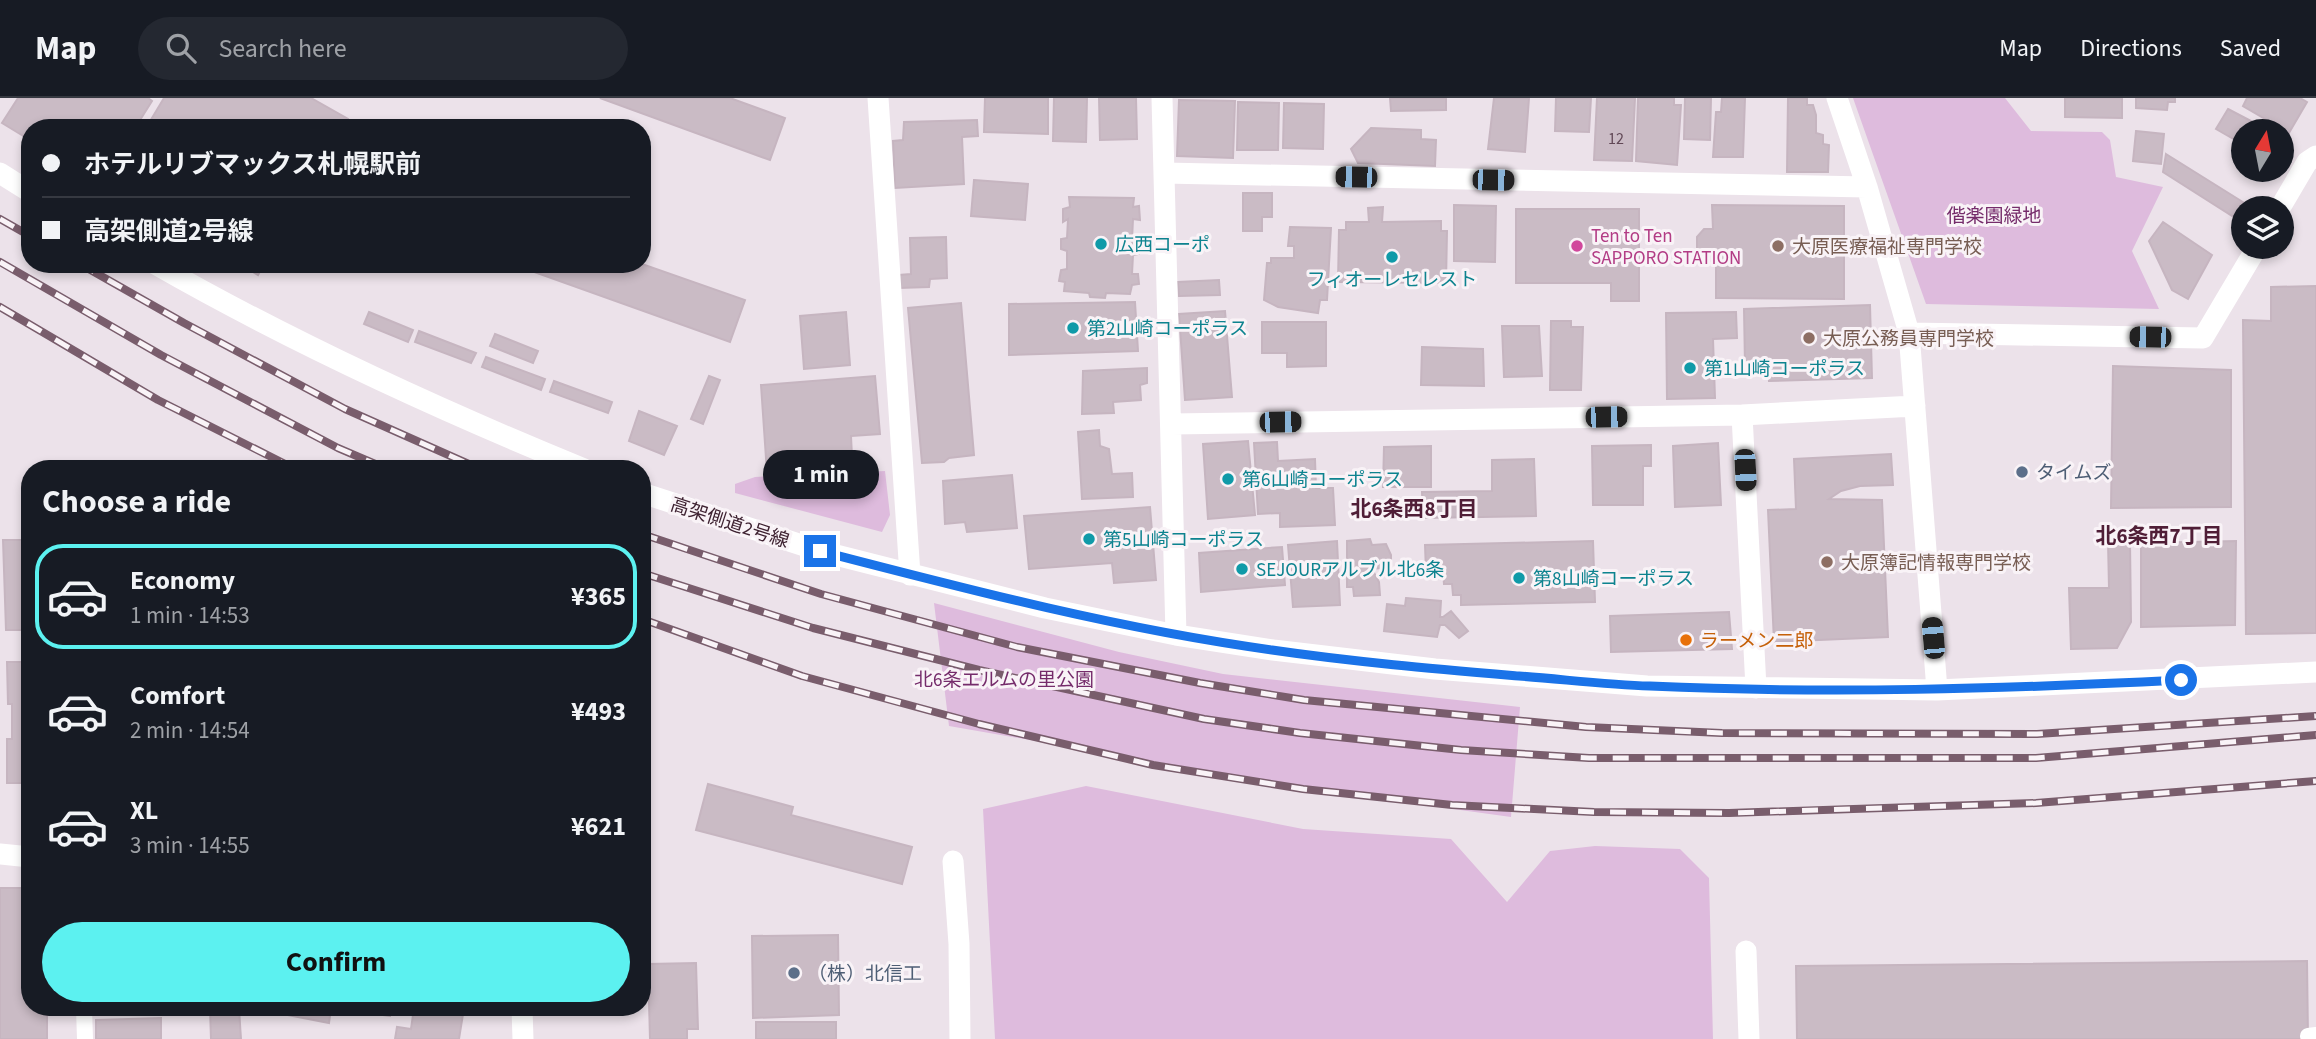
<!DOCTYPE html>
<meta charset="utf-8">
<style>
:root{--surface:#171b24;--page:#242831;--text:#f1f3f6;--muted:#9ea1a6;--line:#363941;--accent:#5cf1f0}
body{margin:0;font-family:"Source Sans 3","Noto Sans JP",sans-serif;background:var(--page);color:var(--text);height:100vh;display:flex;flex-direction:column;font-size:26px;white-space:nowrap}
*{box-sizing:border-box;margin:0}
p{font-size:23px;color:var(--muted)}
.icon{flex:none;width:38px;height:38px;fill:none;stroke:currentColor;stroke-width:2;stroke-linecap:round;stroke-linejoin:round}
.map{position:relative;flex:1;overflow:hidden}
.panel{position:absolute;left:21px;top:362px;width:630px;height:556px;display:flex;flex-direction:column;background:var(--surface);border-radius:28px;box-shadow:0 4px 10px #0003}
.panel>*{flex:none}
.top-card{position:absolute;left:21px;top:21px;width:630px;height:154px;border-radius:28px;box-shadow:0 4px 10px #0003;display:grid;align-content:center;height:154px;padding:0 21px;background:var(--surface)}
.needle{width:46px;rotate:10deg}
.buttons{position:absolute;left:2231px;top:21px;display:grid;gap:14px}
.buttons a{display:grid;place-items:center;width:63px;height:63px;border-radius:50%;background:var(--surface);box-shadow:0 4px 10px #0003;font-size:35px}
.end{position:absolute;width:32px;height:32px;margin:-16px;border:9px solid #1a73e8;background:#fff;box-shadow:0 0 0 4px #fff}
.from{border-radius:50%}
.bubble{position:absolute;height:49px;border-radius:24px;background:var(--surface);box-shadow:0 4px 10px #0003;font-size:23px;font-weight:700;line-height:49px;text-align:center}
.car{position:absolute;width:21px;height:42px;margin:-21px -10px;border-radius:9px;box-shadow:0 0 5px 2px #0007;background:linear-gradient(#222 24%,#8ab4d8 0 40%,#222 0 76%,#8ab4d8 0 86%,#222 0)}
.top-card b{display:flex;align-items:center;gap:24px;height:66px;font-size:26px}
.top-card b+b{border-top:2px solid var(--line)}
.top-card i{width:18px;height:18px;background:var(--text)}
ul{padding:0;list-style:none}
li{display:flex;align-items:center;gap:21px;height:105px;margin:0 14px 10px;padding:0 7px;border:4px solid transparent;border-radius:28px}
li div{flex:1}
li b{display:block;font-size:26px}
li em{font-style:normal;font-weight:700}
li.active{border-color:var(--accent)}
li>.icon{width:63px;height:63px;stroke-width:1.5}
h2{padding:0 21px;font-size:32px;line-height:84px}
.cta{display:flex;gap:14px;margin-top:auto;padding:14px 21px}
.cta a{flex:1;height:80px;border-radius:42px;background:var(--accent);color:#111;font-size:28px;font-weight:700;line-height:80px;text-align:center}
header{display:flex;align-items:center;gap:42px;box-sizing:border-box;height:98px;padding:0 35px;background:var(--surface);border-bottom:2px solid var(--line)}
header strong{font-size:33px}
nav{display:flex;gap:38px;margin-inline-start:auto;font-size:24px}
.search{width:490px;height:63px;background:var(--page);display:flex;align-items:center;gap:18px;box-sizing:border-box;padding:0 24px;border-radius:38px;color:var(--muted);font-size:26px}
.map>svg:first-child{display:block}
</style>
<header>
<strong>Map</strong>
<div class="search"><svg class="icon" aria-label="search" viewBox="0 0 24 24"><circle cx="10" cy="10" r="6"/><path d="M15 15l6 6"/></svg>Search here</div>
<nav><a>Map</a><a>Directions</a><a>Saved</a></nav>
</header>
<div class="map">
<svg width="2316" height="941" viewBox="0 0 2316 941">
<rect width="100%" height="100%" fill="#ece2ea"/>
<path fill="#debbdd" d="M1853,0H2005L2031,33L2102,34L2110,42L2116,79L2163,89L2132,153L2159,211L1926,206Z
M885,373L890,417L882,434L735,395V386L755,379Z
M934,505L1119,554L1223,576L1520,609L1511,719L1337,695L949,628Z
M1086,688L1303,731L1451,741L1507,804L1550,753L1595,748L1680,751L1709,780L1713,941H995L983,711Z"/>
<path fill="#cabbc5" stroke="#c6b5c0" stroke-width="2" d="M18,0H148L152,3L135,30H30V42L2,25Z
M164,0H311L348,21L344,30H146Z
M600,0H730L785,20L770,62Z
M985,0H1048V36L984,34Z
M1054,0H1087L1086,44L1053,43Z
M1099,0H1136L1137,41L1100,42Z
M1390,0H1446V12L1391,13Z
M1494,0H1529L1525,54L1488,51Z
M1556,0H1591L1589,34L1555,33Z
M1597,0H1635L1632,63L1594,62Z
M1638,0H1674V7H1681L1677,67L1636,63Z
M1685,0H1711L1710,42L1684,41Z
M1722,0H1745L1743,59H1713L1716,14H1721Z
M1788,0H1807V7H1813L1816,17V35L1823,37V46L1829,47L1828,74H1787Z
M2065,0H2122V20L2065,19Z
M2136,0H2175V4H2168L2167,12L2136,10Z
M2247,0H2300L2307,4L2289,35L2243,8Z
M1179,2L1235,3L1233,60L1177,58Z
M1238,4L1279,5L1278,52H1237Z
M1284,5L1324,6L1323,51L1283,50Z
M2228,11L2270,33H2244V47L2216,31Z
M977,22L978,38L962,39L964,86L895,90L893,43L903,42L904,24Z
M1371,30L1421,32V41L1436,42L1435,68L1358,65L1351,51Z
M2136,33L2164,36L2161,66L2133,63Z
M2166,56L2246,106L2237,121L2163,74Z
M974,82L1028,86L1025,122L971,118Z
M1243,95H1272V119H1262V133H1243Z
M1069,99L1134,100L1133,109L1139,108L1140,122L1133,121L1132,142H1141L1139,156L1133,157L1132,176H1138L1139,186L1132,187L1130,196L1106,195L1105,200L1090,199L1089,195L1064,193L1065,184L1059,183L1061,172L1067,171V153L1061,151V141L1067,140L1068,121L1063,124V111L1070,109Z
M1454,107L1496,108L1495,164L1454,163Z
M1712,107L1844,108V201L1716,200V163L1697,164V139L1704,131H1713Z
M1383,109L1382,124L1441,123V133H1447L1446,185L1338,184L1339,132H1346V124H1369L1368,110Z
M1516,111H1639V203H1611V185H1516Z
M2163,124L2212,157L2188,201L2172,192L2149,143Z
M1290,129L1331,130L1327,202H1320L1318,215L1278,209L1264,202L1267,165H1271V160H1294V148H1288Z
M946,139L947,180L930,181L929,189L899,190V177L911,176L910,140Z
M240,166H264L258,177Z
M512,166H642L745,202L730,244Z
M1219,182L1220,197L1179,198L1178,184Z
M2316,188V535L2246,536L2243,222L2271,223V189Z
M1135,204L1138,253L1009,257V206Z
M961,205L974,357L949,360L944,364L922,365L908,210Z
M1870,207L1872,280L1769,283L1768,267H1745L1744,211Z
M1225,213L1232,299L1185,302L1179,216Z
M369,214L413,232L408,244L364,226Z
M846,214L850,267L804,271L800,218Z
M1736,214L1737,240L1713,241L1715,300L1667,301L1666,215Z
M1551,223H1571V229H1583L1581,292H1550Z
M1262,224H1326V268L1287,269V255H1262Z
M1502,228H1539L1542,278L1504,279Z
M419,233L476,255L471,265L415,244Z
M495,236L538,253L533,265L490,248Z
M1422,249L1483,251L1484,288L1421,287Z
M486,259L545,281L541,292L482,269Z
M2113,268L2231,272V409L2111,410Z
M1147,270V285L1140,287L1141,302L1113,304L1114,315L1082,316L1083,273Z
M709,278L720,282L703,326L691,321Z
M875,278L880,336L851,338L852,359L840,360L841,370L767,375L761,287Z
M554,283L612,304L608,315L550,294Z
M639,313L677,328L664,357L629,343Z
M1099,332L1100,348L1109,351L1112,376L1132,375L1133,399L1082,401L1078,334Z
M1248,343L1255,417L1208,421L1203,346Z
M1277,344L1278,363L1315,361L1316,390H1333L1335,427L1280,429V415L1258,416L1254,345Z
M1718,345L1721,407L1675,409L1673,348Z
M1651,347V368H1643V407H1593L1592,348Z
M1431,348V389H1383L1384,349Z
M1891,356L1893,387L1860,388L1841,393L1829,401L1882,402L1888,539L1774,544L1768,412L1796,411L1794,361Z
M1534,361L1536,418L1423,420L1422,394L1492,393V362Z
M1012,377L1017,430L967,434L965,424L945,426L943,383Z
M1150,409L1156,482L1114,485L1112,465L1029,471L1024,418Z
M1370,441L1372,447L1386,446L1391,457V469L1372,471L1379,484L1380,497L1354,498L1353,489H1347V443Z
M3,442H30V532H6Z
M1337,443L1340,507L1293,509L1288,447Z
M1593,443L1595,504L1461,507V497H1453L1452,486H1444L1443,473L1426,474L1425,447Z
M2108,443H2130L2131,524L2117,550L2071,551L2069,490H2109Z
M2236,443L2235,527L2141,529V445Z
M1282,449L1285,487L1201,494L1199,455Z
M1406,500L1441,503L1440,519H1443L1451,513L1468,533L1459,540L1445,527H1440L1437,539L1384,533L1387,506L1405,508Z
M1729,514L1732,551L1611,554L1610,518Z
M25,548H30V685H7V641H12V606H8L7,564H25Z
M708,686L793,709L791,717L912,749L902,786L696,732Z
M0,790H30V910H47V941H0Z
M838,837L839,917L753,920L752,838Z
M2307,863L2308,941H1797L1796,868Z
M696,865L698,931H687V941H650L648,866Z
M210,910H260L261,915L246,916V911H239L241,941H211Z
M272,910H331L329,925L272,914Z
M366,910H391L390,918L365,915Z
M414,910H464L459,941H395L397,929L411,931Z
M161,920V941H96V922Z
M756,924H836V941H756Z"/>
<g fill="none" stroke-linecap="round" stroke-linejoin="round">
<path stroke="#fff" stroke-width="16" d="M84,910L85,941
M2308,938L2316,937"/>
<path stroke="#fff" stroke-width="21" d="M878,0L910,477
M1162,0L1176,537
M1837,0L1867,89L1909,235L1937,592
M0,75L30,94
M1164,75L1867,89
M2280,110L2307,64L2316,58
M155,166C293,245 437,311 584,371
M1909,235L2203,240L2257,149
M1742,317L1756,590
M1172,326L1742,317L1915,308
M642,395L820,453L1045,510L1176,537L1273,552L1435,571L1647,588L1937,592L2316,574
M0,756L30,759
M953,763L959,846L960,941
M1746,853L1749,941
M522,910L523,941"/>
<g stroke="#795d6c" stroke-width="8">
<path id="rail" d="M0,121L30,138
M0,164L161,257L338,350L387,371
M80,166L184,225L345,311L480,371
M0,209L158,302L295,371
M642,436L821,496L1017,549L1200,585L1304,602L1586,629L1722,635L2037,636L2316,618
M642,475L813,530L979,572L1204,621L1300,635L1461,652L1589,660H2036L2316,637
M642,521L802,578L979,626L1153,667L1303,691L1452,707L1594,714L1729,715L2036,705L2316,683"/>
</g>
<use href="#rail" stroke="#f9f3f7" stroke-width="5" stroke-dasharray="16" stroke-linecap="butt"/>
</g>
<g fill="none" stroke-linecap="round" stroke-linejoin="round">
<path stroke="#1a73e8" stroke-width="9" d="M820,453C970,492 1119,531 1272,552C1354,564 1437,571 1519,578C1562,581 1606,587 1650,588C1827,596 2004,591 2181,582"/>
</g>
<g fill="#0f9aa8" stroke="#f9f3f7" stroke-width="2.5">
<circle cx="1101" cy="146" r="7"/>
<circle cx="1392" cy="159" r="7"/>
<circle cx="1073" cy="230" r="7"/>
<circle cx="1690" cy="270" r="7"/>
<circle cx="1228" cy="381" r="7"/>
<circle cx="1089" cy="441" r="7"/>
<circle cx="1242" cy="471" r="7"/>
<circle cx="1519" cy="480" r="7"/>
</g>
<circle fill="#d1479c" stroke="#f9f3f7" stroke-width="2.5" cx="1577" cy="148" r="7"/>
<g fill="#8d6e63" stroke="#f9f3f7" stroke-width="2.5">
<circle cx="1778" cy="148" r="7"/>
<circle cx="1809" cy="240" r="7"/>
<circle cx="1827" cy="464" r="7"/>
</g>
<g fill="#5c6f8a" stroke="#f9f3f7" stroke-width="2.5">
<circle cx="2022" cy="374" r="7"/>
<circle cx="794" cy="875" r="7"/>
</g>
<circle fill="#e8710a" stroke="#f9f3f7" stroke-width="2.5" cx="1686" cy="542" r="7"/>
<g text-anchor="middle" stroke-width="6" stroke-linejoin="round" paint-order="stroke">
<g font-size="16" fill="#614856">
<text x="1616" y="46">12</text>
</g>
<g font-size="19" fill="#752c6b" stroke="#f9f3f7">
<text x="1994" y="124">偕楽園緑地</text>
<text x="1004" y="588">北6条エルムの里公園</text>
</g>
<g font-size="19" fill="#b23c85" stroke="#f9f3f7" text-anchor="start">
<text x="1591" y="144">Ten to Ten<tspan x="1591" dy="22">SAPPORO STATION</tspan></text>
</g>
<g font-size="19" fill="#0d838f" stroke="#f9f3f7" text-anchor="start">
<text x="1115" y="153">広西コーポ</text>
<text x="1392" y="188" text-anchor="middle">フィオーレセレスト</text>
<text x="1087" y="237">第2山崎コーポラス</text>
<text x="1704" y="277">第1山崎コーポラス</text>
<text x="1242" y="388">第6山崎コーポラス</text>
<text x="1103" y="448">第5山崎コーポラス</text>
<text x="1256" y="478">SEJOURアルブル北6条</text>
<text x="1533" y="487">第8山崎コーポラス</text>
</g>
<g font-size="19" fill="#785e54" stroke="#f9f3f7" text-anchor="start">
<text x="1792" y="155">大原医療福祉専門学校</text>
<text x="1823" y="247">大原公務員専門学校</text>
<text x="1841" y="471">大原簿記情報専門学校</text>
</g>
<g font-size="19" fill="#4e5e75" stroke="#f9f3f7" text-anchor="start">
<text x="2036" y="381">タイムズ</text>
<text x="808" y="882">（株）北信工</text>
</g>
<g font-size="19" fill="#3e2231" stroke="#f9f3f7">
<text transform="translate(730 424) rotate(18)" y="7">高架側道2号線</text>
</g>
<g font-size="19" fill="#c56008" stroke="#f9f3f7" text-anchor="start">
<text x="1700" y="549">ラーメン二郎</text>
</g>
<g font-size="21" font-weight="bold" fill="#501e37" stroke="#f9f3f7">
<text x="1414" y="418">北6条西8丁目</text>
<text x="2159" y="445">北6条西7丁目</text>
</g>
</g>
</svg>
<div class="buttons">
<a><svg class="needle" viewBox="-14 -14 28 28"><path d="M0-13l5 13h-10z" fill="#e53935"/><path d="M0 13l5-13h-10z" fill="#9ea1a6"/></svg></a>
<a><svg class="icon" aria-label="layers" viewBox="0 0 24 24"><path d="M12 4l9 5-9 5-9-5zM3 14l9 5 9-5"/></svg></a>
</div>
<i class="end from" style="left:2181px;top:582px"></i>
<i class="end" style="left:820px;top:453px"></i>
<div class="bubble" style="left:763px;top:352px;width:116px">1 min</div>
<i class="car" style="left:1356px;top:79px;rotate:271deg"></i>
<i class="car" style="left:1493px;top:82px;rotate:91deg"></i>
<i class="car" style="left:2150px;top:239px;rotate:271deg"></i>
<i class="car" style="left:1606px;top:319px;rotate:89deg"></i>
<i class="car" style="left:1280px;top:324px;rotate:89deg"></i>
<i class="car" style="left:1745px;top:372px;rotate:177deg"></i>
<i class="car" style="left:1933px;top:540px;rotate:355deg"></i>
<div class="top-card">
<b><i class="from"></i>ホテルリブマックス札幌駅前</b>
<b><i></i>高架側道2号線</b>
</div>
<section class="panel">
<h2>Choose a ride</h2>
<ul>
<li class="active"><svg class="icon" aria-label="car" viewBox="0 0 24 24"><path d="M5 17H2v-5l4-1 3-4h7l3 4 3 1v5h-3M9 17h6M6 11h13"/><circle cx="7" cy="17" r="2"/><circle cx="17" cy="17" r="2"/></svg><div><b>Economy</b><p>1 min · 14:53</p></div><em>¥365</em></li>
<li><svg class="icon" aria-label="car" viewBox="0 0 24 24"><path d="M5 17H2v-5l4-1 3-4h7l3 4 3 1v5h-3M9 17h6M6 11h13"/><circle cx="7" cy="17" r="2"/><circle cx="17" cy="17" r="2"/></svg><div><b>Comfort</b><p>2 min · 14:54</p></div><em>¥493</em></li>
<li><svg class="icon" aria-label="car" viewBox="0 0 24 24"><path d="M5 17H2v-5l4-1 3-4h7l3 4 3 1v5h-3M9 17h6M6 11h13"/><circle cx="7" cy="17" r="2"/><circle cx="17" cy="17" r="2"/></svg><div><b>XL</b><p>3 min · 14:55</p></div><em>¥621</em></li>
</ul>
<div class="cta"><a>Confirm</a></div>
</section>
</div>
